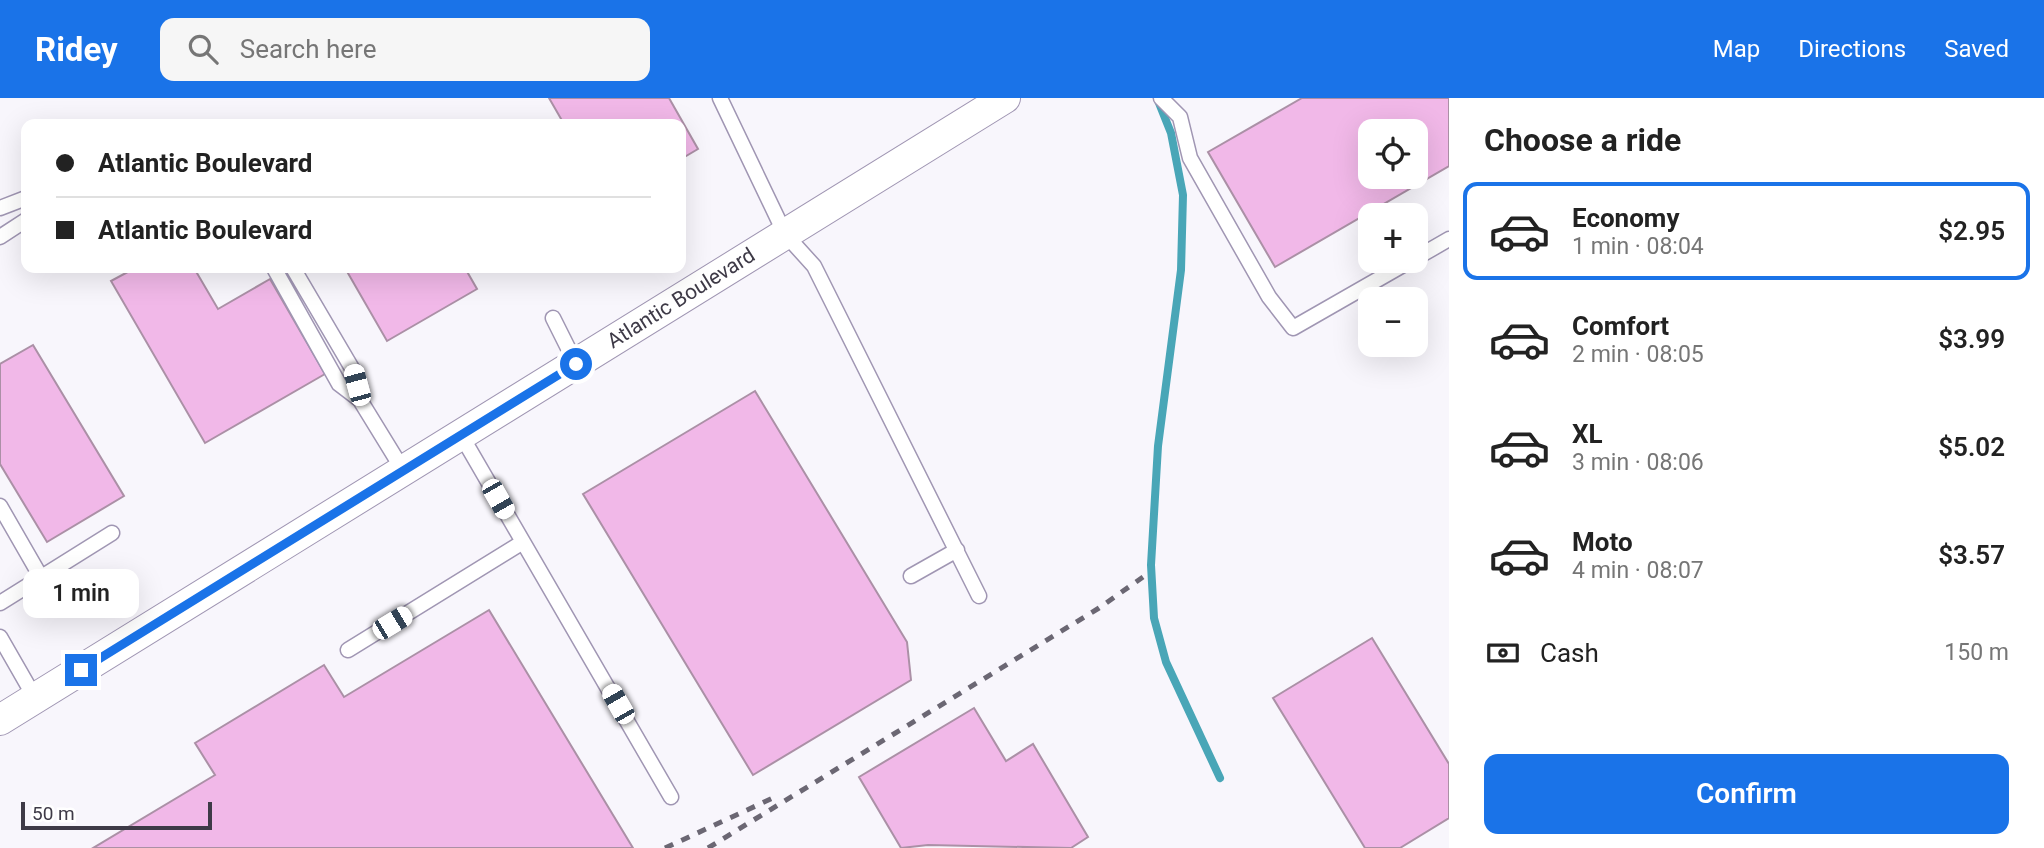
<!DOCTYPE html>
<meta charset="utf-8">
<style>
:root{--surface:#fff;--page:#f6f6f6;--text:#222;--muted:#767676;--line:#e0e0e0;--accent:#1a73e8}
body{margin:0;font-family:Roboto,sans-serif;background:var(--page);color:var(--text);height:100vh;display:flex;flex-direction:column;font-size:26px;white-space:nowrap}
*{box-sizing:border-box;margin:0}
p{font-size:23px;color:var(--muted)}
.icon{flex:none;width:38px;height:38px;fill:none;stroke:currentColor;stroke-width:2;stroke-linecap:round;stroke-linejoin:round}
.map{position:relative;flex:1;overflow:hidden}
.drawer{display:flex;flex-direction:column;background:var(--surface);width:595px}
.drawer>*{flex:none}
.banner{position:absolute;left:21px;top:21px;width:665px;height:154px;border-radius:14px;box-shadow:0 7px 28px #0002;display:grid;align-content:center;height:154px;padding:0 35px;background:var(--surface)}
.fabs{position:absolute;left:1358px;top:21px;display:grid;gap:14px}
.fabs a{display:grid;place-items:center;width:70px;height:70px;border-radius:14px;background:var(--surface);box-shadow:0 7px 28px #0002;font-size:35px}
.scale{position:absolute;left:21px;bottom:18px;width:191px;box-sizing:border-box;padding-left:7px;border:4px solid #3e3a47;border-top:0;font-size:19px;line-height:24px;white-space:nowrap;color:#3e3a47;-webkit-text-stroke:5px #fff;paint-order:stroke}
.end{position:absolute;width:32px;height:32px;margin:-16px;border:9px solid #1a73e8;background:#fff;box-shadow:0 0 0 4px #fff}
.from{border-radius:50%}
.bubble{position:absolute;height:49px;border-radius:14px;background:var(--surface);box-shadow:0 7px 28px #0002;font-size:23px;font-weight:600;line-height:49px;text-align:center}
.car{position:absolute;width:21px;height:42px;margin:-21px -10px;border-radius:9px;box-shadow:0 0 5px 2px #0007;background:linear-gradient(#fff 24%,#345 0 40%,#fff 0 76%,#345 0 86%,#fff 0)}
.banner b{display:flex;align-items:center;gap:24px;height:66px;font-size:26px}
.banner b+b{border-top:2px solid var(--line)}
.banner i{width:18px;height:18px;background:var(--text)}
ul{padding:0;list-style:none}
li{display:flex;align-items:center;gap:21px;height:98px;margin:0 14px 10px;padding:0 21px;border:4px solid transparent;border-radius:14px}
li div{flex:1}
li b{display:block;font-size:26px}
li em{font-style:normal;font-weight:600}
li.active{border-color:var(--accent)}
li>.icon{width:63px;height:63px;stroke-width:1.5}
h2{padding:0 35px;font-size:32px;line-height:84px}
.pay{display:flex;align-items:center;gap:18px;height:77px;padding:0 35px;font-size:26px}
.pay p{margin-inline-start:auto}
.primary-button{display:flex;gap:14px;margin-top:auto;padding:14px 35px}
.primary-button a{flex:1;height:80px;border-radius:14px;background:var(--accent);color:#fff;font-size:28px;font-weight:600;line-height:80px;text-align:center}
header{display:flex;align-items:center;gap:42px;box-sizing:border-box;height:98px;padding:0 35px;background:var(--accent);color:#fff}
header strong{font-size:33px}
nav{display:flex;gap:38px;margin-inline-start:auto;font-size:24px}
.search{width:490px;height:63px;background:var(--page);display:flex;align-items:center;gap:18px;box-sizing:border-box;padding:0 24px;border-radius:14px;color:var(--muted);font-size:26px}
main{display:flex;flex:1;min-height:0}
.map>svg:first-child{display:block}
</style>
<header>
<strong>Ridey</strong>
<div class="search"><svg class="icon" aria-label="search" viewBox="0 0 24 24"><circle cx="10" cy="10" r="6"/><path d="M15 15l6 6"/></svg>Search here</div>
<nav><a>Map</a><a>Directions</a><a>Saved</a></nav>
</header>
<main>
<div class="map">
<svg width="1449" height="750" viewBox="0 0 1449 750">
<rect width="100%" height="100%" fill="#f8f6fc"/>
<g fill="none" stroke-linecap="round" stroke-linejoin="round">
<path stroke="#49a6b7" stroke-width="8" d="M1157,0L1171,35L1183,97L1181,172L1158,348L1151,467L1154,520L1166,564L1220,680"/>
</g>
<path fill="#f1b8e8" stroke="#ab90a6" stroke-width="2" fill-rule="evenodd" d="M549,0H669L698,51L681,61V26H564Z
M1302,0H1449V68L1275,169L1208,54ZM1370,33H1416V79H1370Z
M135,170H194L218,211L270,181L325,276L205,345L111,183Z
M345,170H465L477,191L387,243Z
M33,247L124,398L47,444L0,366V266Z
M755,293L907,544L911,582L753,677L583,396Z
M489,512L633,750H93L215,677L195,645L324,567L344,599Z
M1372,540L1449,666V720L1400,750H1365L1273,600Z
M974,610L1006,663L1033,646L1088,739L1071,750L928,747L901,750L859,679Z"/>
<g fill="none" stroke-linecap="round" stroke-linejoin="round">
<g stroke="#a096b3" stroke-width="17">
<path id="lane" d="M720,0L785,136L814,168L979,498
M1161,0L1180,19L1190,60L1269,199L1293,230L1410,163
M0,110L26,100
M0,139L26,122
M1416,160L1449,141
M274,170L339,286L360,302
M293,170L353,272L360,302L403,372
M553,220L576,266
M461,337L671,699
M0,408L42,481
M911,478L957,452
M0,505L112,435
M0,539L35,600
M348,552L523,444"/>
</g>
<g stroke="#a096b3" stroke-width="32">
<path id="street" d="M0,622L1005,0"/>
</g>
<use href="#lane" stroke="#fff" stroke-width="14"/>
<use href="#street" stroke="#fff" stroke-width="30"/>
<path stroke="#6b6773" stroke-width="5" stroke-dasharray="9 9" stroke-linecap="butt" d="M665,750L775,699
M708,750L1099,510L1143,479"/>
</g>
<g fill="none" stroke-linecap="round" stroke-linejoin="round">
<path stroke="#1a73e8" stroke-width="9" d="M81,572L576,266"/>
</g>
<g text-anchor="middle" stroke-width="5" stroke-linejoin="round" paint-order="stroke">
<g font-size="21" fill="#3e3a47" stroke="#fff">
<text transform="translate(681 200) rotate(-32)" y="7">Atlantic Boulevard</text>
</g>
</g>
</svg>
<div class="fabs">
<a><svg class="icon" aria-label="locate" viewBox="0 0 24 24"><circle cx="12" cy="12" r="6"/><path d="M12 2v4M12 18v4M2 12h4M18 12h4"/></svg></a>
<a>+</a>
<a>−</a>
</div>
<div class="scale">50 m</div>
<i class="end from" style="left:576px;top:266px"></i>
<i class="end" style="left:81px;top:572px"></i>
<div class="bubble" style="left:23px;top:471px;width:116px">1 min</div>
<i class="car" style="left:357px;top:287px;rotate:345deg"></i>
<i class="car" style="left:498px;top:401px;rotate:150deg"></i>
<i class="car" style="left:392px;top:525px;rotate:59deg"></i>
<i class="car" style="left:618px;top:606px;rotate:330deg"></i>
<div class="banner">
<b><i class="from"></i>Atlantic Boulevard</b>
<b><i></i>Atlantic Boulevard</b>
</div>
</div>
<section class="drawer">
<h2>Choose a ride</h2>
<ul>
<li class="active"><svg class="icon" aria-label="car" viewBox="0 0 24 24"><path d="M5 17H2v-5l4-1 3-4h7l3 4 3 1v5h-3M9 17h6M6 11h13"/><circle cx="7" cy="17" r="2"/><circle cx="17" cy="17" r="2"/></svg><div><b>Economy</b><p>1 min · 08:04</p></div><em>$2.95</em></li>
<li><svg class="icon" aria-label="car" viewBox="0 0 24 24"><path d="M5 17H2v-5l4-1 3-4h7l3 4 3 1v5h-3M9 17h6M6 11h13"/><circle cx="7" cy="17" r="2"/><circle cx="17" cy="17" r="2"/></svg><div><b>Comfort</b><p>2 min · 08:05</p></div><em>$3.99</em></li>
<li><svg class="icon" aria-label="car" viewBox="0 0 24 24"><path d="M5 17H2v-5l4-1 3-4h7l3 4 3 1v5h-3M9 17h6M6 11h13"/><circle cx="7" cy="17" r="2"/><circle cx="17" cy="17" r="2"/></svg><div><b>XL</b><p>3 min · 08:06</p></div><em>$5.02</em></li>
<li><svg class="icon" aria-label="car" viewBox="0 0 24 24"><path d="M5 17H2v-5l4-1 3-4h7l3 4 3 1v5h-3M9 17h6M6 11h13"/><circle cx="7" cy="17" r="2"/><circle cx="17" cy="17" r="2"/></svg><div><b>Moto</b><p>4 min · 08:07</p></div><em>$3.57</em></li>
</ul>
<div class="pay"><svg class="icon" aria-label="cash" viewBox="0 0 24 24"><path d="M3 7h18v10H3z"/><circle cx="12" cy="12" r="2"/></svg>Cash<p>150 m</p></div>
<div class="primary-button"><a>Confirm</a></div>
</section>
</main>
